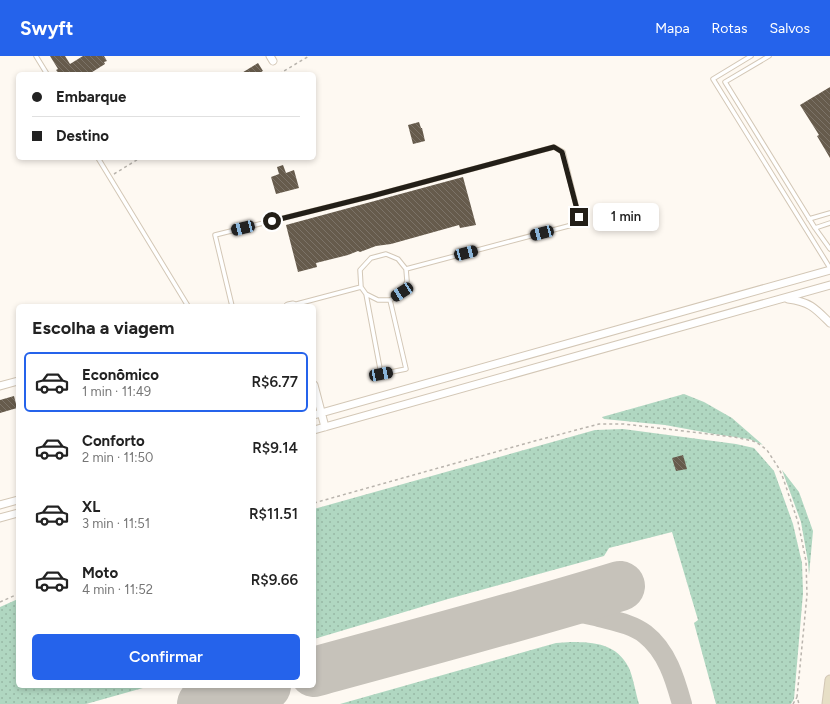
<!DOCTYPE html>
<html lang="pt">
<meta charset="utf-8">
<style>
:root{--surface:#fff;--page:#f2f2f2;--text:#222;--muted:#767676;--line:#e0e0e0;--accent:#2563eb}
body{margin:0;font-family:Figtree,sans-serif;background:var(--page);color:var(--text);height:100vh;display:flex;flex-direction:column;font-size:15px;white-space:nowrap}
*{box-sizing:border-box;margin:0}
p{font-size:13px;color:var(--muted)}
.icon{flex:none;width:22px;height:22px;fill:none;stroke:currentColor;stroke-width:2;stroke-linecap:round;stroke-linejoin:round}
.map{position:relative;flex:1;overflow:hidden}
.side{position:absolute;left:16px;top:248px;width:300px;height:384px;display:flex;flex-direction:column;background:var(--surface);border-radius:6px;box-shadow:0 2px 6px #0003}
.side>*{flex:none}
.banner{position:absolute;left:16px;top:16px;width:300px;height:88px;border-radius:6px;box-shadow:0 2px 6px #0003;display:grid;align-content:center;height:88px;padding:0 16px;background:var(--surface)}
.end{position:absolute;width:18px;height:18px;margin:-9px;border:5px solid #231f18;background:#fff;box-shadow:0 0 0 2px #fff}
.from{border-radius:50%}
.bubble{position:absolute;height:28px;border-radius:6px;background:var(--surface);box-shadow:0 2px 6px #0003;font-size:13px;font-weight:600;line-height:28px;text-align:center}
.car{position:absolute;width:12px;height:24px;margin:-12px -6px;border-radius:5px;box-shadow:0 0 3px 1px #0007;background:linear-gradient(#222 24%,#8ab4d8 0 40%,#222 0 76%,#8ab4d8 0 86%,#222 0)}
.banner b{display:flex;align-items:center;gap:14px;height:38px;font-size:15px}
.banner b+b{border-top:1px solid var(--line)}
.banner i{width:10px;height:10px;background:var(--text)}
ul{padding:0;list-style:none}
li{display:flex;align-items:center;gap:12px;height:60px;margin:0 8px 6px;padding:0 8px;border:2px solid transparent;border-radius:6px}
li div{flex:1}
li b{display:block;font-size:15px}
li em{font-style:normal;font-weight:600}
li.active{border-color:var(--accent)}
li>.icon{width:36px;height:36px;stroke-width:1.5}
h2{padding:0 16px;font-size:18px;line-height:48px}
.button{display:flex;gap:8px;margin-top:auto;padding:8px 16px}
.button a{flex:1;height:46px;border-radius:6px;background:var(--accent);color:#fff;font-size:16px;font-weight:600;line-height:46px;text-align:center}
header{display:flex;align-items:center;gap:24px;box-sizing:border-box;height:56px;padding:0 20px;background:var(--accent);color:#fff}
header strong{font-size:19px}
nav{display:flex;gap:22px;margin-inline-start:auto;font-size:14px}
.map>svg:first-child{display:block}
</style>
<header>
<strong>Swyft</strong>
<nav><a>Mapa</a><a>Rotas</a><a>Salvos</a></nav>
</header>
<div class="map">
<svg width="830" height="648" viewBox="0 0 830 648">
<defs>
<pattern id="grass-dots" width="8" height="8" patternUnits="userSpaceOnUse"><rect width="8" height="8" fill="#b0d7c1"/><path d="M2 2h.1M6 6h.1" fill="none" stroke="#97b8a5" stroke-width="1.8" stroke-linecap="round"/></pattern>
<pattern id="building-back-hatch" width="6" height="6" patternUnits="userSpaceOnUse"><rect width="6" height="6" fill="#665b4c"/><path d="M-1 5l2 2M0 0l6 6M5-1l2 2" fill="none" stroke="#7c7368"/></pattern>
</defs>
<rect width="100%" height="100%" fill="#fef9f2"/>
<path fill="url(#grass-dots)" d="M684,338L704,346L732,362L763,389L749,383L714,378L665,369L604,363L602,361Z
M623,373L736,388L754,392L774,415L793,468L802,507L803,537L794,643L791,648H716L694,567L698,564L672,476L609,492L604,500L448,543L314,583V453L595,374Z
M782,414L799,436L813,475L809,519L808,506L801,466Z
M18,543V630H150L86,648H0V551Z
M571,586C595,586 617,588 629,612C633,621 636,638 639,648H340L556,587Z"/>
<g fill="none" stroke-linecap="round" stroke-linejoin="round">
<path stroke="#c6c2ba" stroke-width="20" d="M541,554C561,551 579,556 599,561C614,565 632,568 645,578C667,595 675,623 682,648"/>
<path stroke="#c6c2ba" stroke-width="50" d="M314,616C416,588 519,561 620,530
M202,648L266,630"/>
</g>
<path fill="url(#building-back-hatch)" d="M50,0H65L70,8L83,0H104L107,5L104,6L105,8L89,18H59L56,14L58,13Z
M258,7L263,15H262L263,18H240Z
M830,31V102L817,80L819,79L800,49Z
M419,66L421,72H422L425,85L413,88L408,69Z
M283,109L286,117L294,114L299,132L276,138L271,121L279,118L277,111Z
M463,121L476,169L460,172L459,169L391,188L376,190L360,196L358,195L348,199L316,207L317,211L298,216L286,169Z
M14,340L17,352L0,357V344Z
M683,399L687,413L676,415L672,402Z"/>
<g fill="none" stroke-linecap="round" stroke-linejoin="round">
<g stroke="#d3c7b6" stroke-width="5.5">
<path id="lane" d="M36,0L47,18
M751,0L713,23L830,212
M769,0L725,26L815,172L830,193
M98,102L188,250
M809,163L830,157
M815,172L830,167
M386,198L398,203L406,213L407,225L402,237L390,244H378L366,238L361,231L360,214L371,202Z
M366,238L381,318L406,313L390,244
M293,249L361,231
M232,250L215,179L372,140L554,91L563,96L579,161L572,169L406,213"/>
</g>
<g stroke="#d3c7b6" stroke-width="9">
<path id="street" d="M270,0L273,5
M788,243C810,246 815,252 830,267
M288,250L293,249V250
M314,329L325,371
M0,330L18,325
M314,359L830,214
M314,374L830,229
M0,449L18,444
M0,462L18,457"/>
</g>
<g stroke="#d3c7b6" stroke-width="11">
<path id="secondary" d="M827,648L830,624"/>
</g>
<path stroke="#b9b4ad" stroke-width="1.5" stroke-dasharray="3 3" stroke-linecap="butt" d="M279,18L309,0
M114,118L140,102
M314,447L531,386L599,368H624L734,381L753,385L759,388L767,394L778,411L782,419L798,466L806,505L807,539L797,641L799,648
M0,546L18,538
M793,648L797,641"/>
<use href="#lane" stroke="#fff" stroke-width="3.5"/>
<use href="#street" stroke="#fff" stroke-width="7"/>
<use href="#secondary" stroke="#e7dfc6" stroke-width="9"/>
</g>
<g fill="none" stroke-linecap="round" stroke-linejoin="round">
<path stroke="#231f18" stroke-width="5" d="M272,165L372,140L554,91L562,96L579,161"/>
</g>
</svg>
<i class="end from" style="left:272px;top:165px"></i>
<i class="end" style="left:579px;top:161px"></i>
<div class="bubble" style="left:593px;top:147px;width:66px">1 min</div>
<i class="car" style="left:243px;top:172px;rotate:256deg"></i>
<i class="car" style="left:542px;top:177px;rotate:255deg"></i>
<i class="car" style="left:466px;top:197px;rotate:75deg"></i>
<i class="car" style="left:402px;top:236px;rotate:237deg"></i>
<i class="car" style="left:381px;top:318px;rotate:79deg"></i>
<div class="banner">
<b><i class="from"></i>Embarque</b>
<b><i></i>Destino</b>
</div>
<section class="side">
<h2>Escolha a viagem</h2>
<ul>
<li class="active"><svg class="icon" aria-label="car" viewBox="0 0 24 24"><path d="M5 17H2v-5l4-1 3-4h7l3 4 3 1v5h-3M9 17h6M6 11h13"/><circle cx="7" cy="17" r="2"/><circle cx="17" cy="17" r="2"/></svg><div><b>Econômico</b><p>1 min · 11:49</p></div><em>R$6.77</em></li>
<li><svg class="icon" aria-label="car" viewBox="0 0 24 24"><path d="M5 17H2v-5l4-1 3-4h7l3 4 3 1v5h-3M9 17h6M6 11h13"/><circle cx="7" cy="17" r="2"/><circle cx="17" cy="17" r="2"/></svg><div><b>Conforto</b><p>2 min · 11:50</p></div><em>R$9.14</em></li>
<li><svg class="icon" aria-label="car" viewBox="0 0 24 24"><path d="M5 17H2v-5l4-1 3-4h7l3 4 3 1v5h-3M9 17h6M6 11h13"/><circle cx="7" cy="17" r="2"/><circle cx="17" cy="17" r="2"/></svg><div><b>XL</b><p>3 min · 11:51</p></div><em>R$11.51</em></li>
<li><svg class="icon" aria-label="car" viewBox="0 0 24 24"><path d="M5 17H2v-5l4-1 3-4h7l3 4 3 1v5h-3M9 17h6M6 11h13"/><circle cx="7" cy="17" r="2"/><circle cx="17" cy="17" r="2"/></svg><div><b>Moto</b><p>4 min · 11:52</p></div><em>R$9.66</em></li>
</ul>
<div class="button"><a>Confirmar</a></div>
</section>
</div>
